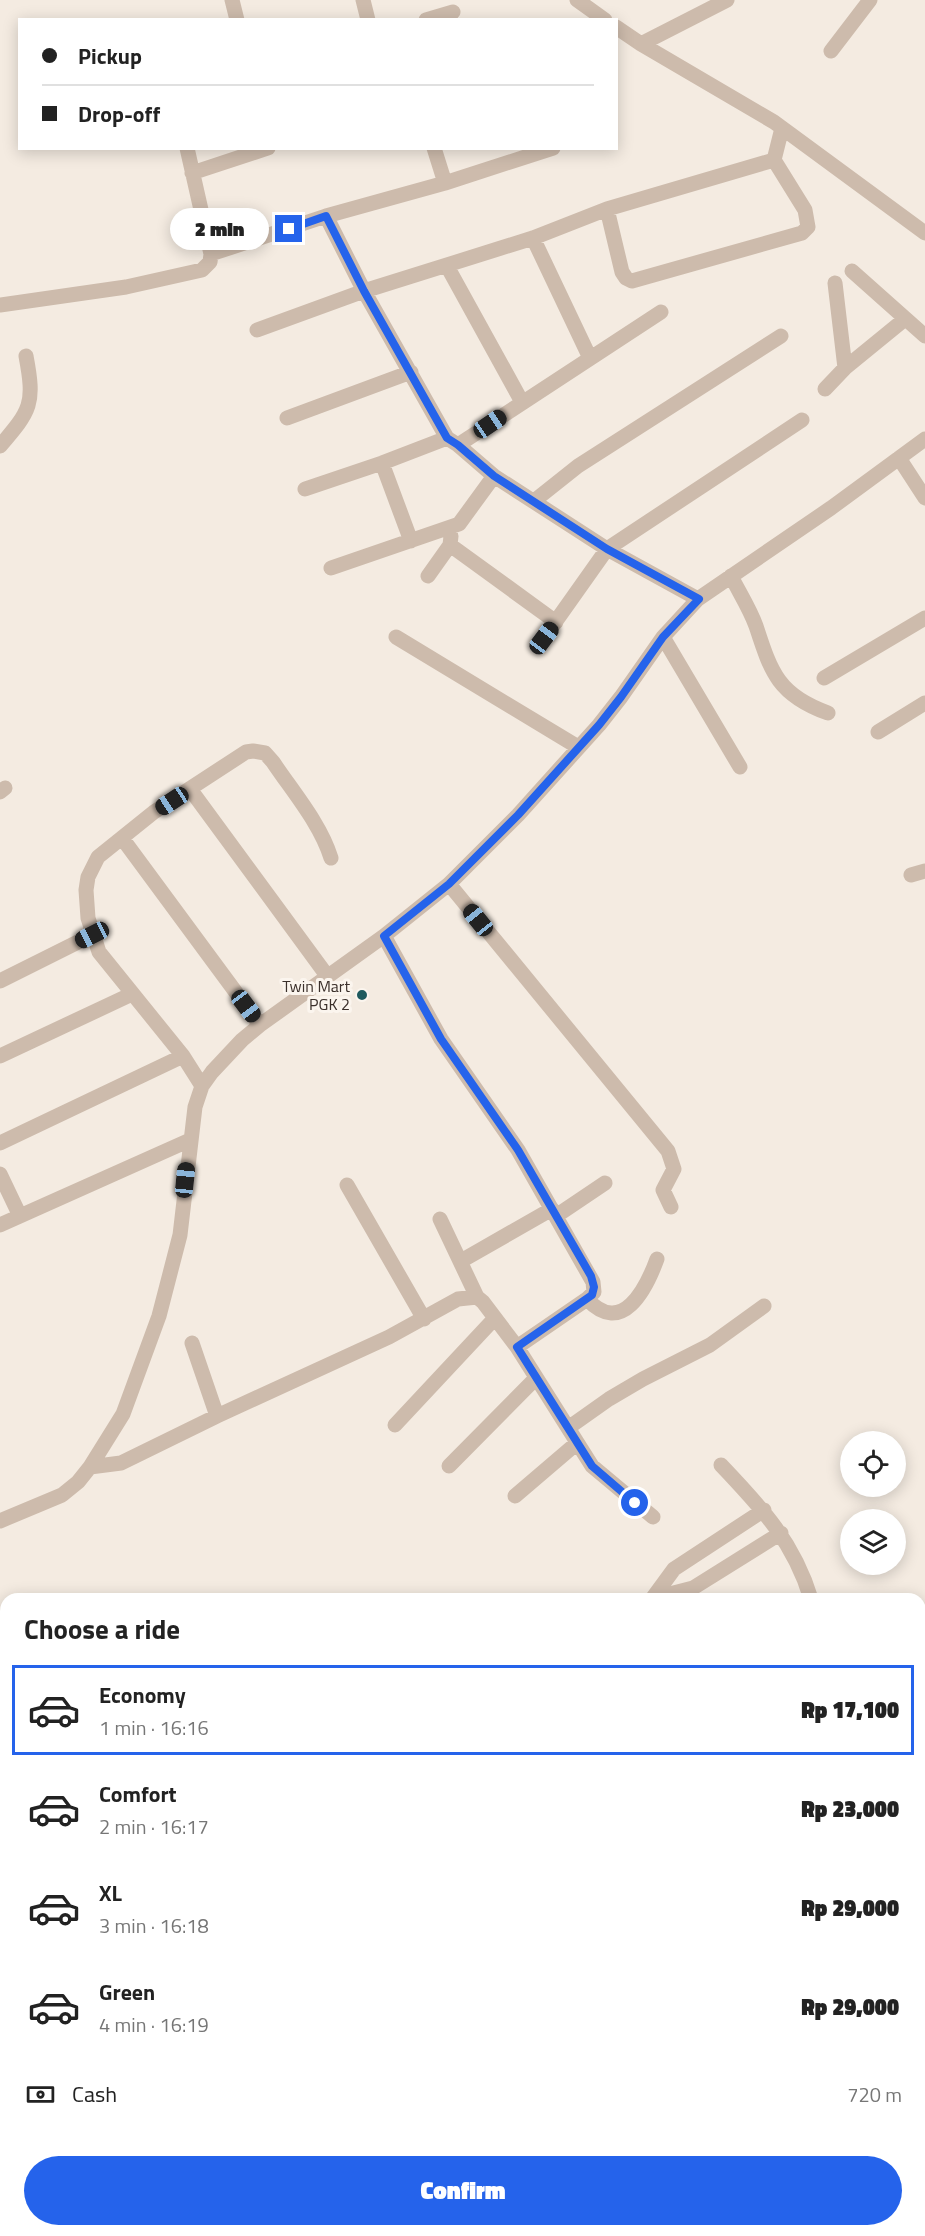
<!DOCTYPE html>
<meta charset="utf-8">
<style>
:root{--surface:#fff;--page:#f2f2f2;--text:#222;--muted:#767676;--line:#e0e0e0;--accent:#2563eb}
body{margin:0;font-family:"Titillium Web",sans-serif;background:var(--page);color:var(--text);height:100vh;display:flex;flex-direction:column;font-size:22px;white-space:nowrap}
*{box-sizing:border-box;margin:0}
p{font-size:20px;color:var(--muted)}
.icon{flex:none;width:33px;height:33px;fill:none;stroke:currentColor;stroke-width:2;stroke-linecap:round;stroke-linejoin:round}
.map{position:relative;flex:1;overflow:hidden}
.details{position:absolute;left:0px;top:1593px;width:926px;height:644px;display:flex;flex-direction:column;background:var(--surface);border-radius:18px 18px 0 0;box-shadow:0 3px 15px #0003}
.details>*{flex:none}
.hud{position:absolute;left:18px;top:18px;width:600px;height:132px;border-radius:0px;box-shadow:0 3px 15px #0003;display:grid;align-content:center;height:132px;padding:0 24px;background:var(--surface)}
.buttons{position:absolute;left:840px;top:1431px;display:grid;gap:12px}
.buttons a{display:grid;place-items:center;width:66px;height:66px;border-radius:50%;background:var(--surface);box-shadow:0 3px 15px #0003;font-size:30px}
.end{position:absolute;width:27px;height:27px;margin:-14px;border:8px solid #2563eb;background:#fff;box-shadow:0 0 0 3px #fff}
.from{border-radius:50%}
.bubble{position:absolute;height:42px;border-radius:21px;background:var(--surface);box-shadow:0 3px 15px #0003;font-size:20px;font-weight:800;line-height:42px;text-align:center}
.car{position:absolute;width:18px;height:36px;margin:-18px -9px;border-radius:8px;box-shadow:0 0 4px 2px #0007;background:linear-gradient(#222 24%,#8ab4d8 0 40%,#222 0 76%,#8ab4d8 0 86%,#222 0)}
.hud b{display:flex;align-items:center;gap:21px;height:57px;font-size:22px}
.hud b+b{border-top:2px solid var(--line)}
.hud i{width:15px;height:15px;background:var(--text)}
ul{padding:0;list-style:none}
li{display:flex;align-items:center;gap:18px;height:90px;margin:0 12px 9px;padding:0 12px;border:3px solid transparent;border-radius:0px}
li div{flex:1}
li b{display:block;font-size:22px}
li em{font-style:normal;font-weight:800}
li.current{border-color:var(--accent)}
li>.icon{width:54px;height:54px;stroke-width:1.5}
h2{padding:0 24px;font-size:27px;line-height:72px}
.pay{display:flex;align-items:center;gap:15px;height:66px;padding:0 24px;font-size:22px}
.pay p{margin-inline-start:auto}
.primary-button{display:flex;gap:12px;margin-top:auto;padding:12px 24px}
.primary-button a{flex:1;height:69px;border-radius:36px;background:var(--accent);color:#fff;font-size:24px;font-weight:800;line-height:69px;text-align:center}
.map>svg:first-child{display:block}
</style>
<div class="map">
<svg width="925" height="2236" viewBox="0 0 925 2236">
<rect width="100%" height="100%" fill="#f4ebe1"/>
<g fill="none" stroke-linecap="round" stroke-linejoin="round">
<path stroke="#cdbbac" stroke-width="15" d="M232,0L237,20
M363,0L368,20
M577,0L605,20
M426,20L453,12
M616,27L641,44L774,122L925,233
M641,44L727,0
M831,51L870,0
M187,148L211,254
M434,148L445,183
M192,173L268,148
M607,209L622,272L626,278L632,281L802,233L808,227L805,210L774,160
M326,216L364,291L447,438L458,445L494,476L607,549L698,599
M533,238L590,358
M447,266L522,402
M852,271L925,336
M835,283L845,368
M0,305L126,287L202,270L210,262L211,254L326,216L445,183L553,148
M257,330L364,291L533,238L607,209L774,160L782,128
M825,389L845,368L905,319
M287,418L411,372
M458,445L661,312
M0,446C31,410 35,404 26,356
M899,458L925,498
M382,463L411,541
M305,489L382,463L447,438
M534,501L578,466L781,336
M450,545L556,622
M331,568L459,524L494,476
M428,576L450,545L451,536
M731,576C739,592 750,609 756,626C771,672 778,695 828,713
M396,637L578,747
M663,637L740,767
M544,638L607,549L802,420
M824,678L925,618
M878,732L925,703
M190,789L328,977
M0,792L5,788
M122,838L260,1025
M911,875L925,871
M449,884L668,1151L674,1169L663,1190L671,1207
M384,936L441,1039L518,1150L593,1282L594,1292L587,1299L517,1347
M0,981L92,935
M0,1056L132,994
M202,1086L183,1056L99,952L88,918L86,890L88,877L98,857L154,812L246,752L253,751L265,753L273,762C293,792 320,823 331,858
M0,1143L183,1056
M0,1174L20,1216
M347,1185L424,1319
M556,1216L605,1183
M440,1219L477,1297
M0,1225L190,1140
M461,1261L552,1209
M587,1299C622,1337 646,1289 657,1259
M192,1343L217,1416
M395,1425L495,1318
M568,1428L609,1399L643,1379L710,1345L764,1306
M721,1465C761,1507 794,1542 811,1599
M449,1466L536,1378
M90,1467L121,1463L217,1416L389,1337L458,1299L477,1297L483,1302L517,1347L592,1466L653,1517
M515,1496L577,1443
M0,1521L62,1495L78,1482L90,1467L123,1414L159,1316L180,1235L195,1107L202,1086L212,1072L242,1040L260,1025L384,936L449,884L518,815L599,725L621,697L663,637L698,599L831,508L925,439
M654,1598L693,1588L781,1533
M652,1599L674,1569L764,1510
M920,1932L925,1948
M0,1997L6,1994
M920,2007L925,2002
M920,2061L925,2057
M0,2139L6,2135
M356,2230L358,2236
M392,2230L395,2236
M556,2230L558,2236
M41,2236L51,2230
M320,2236L331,2230
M672,2236L687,2230"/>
</g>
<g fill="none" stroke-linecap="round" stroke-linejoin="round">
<path stroke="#2563eb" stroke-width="8" d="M289,229L326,216L364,291L447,438L458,445L494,476L607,549L699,599L663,637L621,697L599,725L518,815L449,884L384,936L441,1039L518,1150L591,1276L594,1287L592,1295L517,1347L592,1466L635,1503"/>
</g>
<circle fill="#1f5a5e" stroke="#fbf5ee" stroke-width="2" cx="362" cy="995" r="6"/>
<g text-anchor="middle" stroke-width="6" stroke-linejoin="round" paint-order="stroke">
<g font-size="16" fill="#3b302b" stroke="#fbf5ee" text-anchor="end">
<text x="350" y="992">Twin Mart<tspan x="350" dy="18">PGK 2</tspan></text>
</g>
</g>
</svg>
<div class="buttons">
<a><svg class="icon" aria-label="locate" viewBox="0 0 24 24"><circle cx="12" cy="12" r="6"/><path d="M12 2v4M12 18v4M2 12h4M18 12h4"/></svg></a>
<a><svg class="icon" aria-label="layers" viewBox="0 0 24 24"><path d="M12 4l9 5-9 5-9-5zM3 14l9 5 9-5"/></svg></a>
</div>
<i class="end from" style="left:635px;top:1503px"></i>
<i class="end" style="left:289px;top:229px"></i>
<div class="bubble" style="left:170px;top:208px;width:99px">2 min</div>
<i class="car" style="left:490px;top:424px;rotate:56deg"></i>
<i class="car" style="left:544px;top:638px;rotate:37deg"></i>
<i class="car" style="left:172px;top:801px;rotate:237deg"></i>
<i class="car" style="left:478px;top:920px;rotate:321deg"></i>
<i class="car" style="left:92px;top:935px;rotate:243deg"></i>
<i class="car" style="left:246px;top:1006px;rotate:143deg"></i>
<i class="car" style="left:185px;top:1180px;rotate:6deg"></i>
<div class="hud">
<b><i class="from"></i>Pickup</b>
<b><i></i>Drop-off</b>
</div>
<section class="details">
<h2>Choose a ride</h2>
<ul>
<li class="current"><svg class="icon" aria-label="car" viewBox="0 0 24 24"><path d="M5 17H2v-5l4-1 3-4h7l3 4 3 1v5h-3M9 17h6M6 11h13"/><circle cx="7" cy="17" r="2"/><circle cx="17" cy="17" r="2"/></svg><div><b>Economy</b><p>1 min · 16:16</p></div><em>Rp 17,100</em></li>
<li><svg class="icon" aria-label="car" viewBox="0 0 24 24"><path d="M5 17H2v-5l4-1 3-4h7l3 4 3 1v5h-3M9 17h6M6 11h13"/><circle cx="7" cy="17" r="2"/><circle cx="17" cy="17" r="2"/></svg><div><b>Comfort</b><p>2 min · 16:17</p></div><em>Rp 23,000</em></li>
<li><svg class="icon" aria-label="car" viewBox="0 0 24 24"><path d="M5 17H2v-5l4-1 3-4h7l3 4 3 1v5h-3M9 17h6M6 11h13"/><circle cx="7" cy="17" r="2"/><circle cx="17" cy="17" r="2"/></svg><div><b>XL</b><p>3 min · 16:18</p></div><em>Rp 29,000</em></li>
<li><svg class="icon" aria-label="car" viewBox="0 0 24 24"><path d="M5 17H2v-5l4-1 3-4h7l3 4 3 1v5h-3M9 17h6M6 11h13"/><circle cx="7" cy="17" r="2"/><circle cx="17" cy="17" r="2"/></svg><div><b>Green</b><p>4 min · 16:19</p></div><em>Rp 29,000</em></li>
</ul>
<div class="pay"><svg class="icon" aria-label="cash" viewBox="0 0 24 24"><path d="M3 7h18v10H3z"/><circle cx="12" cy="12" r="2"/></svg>Cash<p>720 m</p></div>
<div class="primary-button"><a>Confirm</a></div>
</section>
</div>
